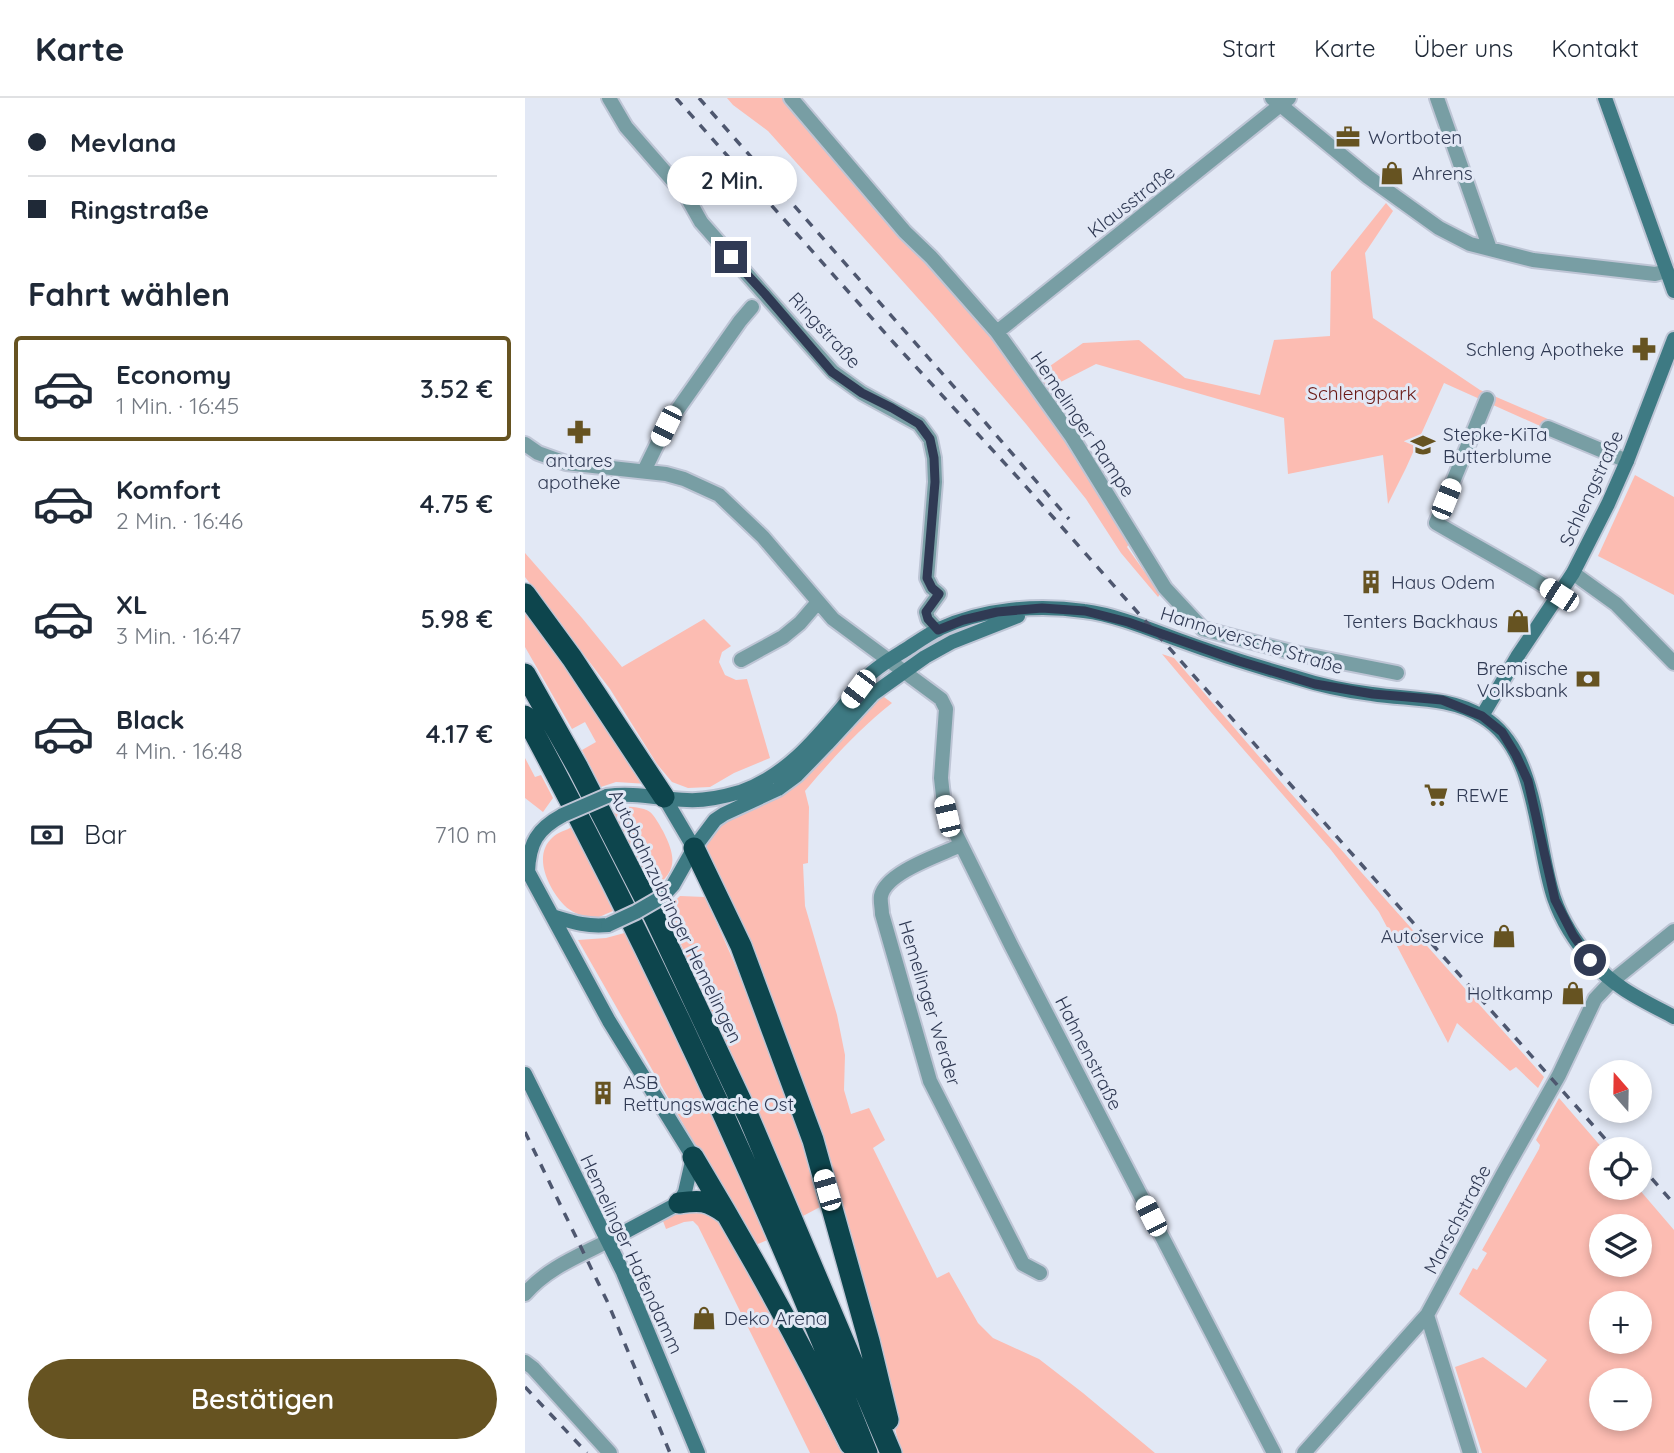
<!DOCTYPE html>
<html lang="de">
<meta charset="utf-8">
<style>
:root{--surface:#fff;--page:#f2f2f3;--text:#1f2937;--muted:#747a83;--line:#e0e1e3;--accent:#665321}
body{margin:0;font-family:Quicksand,sans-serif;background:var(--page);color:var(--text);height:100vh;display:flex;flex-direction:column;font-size:26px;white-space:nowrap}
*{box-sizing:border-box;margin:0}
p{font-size:23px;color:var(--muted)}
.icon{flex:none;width:38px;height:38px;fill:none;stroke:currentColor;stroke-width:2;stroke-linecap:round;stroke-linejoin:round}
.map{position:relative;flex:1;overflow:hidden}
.panel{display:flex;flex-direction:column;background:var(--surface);width:525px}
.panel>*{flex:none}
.guide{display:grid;align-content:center;height:154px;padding:0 28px;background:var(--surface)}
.needle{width:46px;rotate:340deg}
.tools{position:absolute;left:1064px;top:962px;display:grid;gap:14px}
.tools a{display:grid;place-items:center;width:63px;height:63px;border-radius:50%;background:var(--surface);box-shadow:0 4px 10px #0003;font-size:35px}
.end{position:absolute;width:32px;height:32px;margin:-16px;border:9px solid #303a54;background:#fff;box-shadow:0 0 0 4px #fff}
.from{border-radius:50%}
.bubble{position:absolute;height:49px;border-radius:24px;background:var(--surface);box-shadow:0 4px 10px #0003;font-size:23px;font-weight:600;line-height:49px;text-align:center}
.car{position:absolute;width:21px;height:42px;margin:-21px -10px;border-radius:9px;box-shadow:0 0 5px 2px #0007;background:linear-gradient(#fff 24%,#345 0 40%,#fff 0 76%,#345 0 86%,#fff 0)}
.guide b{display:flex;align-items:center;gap:24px;height:66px;font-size:26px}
.guide b+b{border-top:2px solid var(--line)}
.guide i{width:18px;height:18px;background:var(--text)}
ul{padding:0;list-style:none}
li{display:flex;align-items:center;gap:21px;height:105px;margin:0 14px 10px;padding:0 14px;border:4px solid transparent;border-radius:7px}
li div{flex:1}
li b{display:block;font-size:26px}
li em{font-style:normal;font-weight:600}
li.current{border-color:var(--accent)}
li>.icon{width:63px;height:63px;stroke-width:1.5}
h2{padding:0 28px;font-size:32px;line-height:84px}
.pay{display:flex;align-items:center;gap:18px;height:77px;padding:0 28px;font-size:26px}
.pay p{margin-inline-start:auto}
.primary-button{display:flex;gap:14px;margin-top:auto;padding:14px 28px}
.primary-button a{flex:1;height:80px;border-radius:42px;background:var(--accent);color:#fff;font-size:28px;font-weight:600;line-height:80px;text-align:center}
header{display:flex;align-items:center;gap:42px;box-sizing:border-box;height:98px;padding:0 35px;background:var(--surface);border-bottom:2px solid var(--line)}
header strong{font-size:33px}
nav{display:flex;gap:38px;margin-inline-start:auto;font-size:24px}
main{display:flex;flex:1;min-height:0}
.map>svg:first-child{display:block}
</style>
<header>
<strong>Karte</strong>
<nav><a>Start</a><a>Karte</a><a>Über uns</a><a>Kontakt</a></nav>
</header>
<main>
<section class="panel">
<div class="guide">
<b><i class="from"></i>Mevlana</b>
<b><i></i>Ringstraße</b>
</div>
<h2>Fahrt wählen</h2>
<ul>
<li class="current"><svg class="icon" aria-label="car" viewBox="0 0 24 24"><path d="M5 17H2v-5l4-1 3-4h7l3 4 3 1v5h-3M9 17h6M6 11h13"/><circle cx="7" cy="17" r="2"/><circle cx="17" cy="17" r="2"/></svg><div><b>Economy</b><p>1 Min. · 16:45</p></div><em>3.52 €</em></li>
<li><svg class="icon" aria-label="car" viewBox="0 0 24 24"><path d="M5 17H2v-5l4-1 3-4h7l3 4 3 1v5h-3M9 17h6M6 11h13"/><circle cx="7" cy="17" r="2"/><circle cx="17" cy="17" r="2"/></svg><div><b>Komfort</b><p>2 Min. · 16:46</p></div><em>4.75 €</em></li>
<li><svg class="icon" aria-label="car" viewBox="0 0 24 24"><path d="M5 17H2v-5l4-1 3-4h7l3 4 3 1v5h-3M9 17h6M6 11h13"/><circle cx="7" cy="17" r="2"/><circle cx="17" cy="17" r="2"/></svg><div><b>XL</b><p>3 Min. · 16:47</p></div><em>5.98 €</em></li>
<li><svg class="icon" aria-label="car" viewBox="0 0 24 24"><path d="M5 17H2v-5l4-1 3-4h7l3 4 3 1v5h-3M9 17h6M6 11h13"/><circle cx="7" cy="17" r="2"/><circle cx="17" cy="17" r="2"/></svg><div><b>Black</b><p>4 Min. · 16:48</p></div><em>4.17 €</em></li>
</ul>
<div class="pay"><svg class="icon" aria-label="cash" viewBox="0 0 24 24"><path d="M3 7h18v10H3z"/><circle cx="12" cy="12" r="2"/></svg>Bar<p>710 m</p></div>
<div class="primary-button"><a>Bestätigen</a></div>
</section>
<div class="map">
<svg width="1149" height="1355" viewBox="0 0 1149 1355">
<rect width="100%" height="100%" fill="#e2e8f5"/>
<path fill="#fcbcb2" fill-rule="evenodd" d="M202,0H261L467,237L539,336L606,443L602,449L619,473L637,493L633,499L596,455L561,401L501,326L408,217L243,33L208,7Z
M861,105L868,113L840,155L848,220L955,292L1088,349L1082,358L919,285L881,370L863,406L858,357L763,376L759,320L571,266L522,291L512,277L558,245L614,242L660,280L735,297L749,242L805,238L806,174Z
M1110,377L1149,399V497L1073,458Z
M0,455L57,520L97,569L179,521L206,548L197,554L194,564L200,577L211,582L222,581L245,660L209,675L185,689L163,690L147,684L132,666L85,591L0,479Z
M0,508L123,686L91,684L76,689L57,652L71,644L60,624L47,631L0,549Z
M637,556L649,560L762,691L1019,979L1013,990L991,969L985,973L932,925L923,945L854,814L806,752L685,613Z
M355,596L367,605C334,631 307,661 280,693L284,709L283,765L278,766L280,808L312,917L320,957L319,992L326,1016L344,1010L360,1042L348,1050L412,1180L424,1174L453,1225L468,1240L514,1261L558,1295L630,1355H376L357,1276L179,750L193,728L236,705Z
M0,660L10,679L16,677L28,700L18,714L0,700Z
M98,708C106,709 118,709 125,714C130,718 135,728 138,733C151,759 153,773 128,791L87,712Z
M47,729L88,813C82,815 75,820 68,820C59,819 45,814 39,807C23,790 7,757 28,739C33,734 42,732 47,729Z
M155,798L180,799C215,875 247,953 273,1032C281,1058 288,1084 295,1109L278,1118L151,835L139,813Z
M103,834L245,1141L228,1148L53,842L81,840Z
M1034,1000L1079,1052H1076V1090H1113L1149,1132V1355H957L930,1269L958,1259L1001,1290L1022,1262L934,1196L948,1170L952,1172L962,1155L957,1152L1014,1051L1015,1047L1011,1042ZM1076,1129H1115V1167H1076ZM1076,1206H1115V1244H1076ZM1076,1283H1115V1321H1076Z
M161,1110L188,1116L200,1132L266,1248L320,1355H285L173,1128L168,1123L159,1124L141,1131L138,1123Z"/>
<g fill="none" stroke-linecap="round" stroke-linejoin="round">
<g stroke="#bec5d5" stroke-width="18">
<path id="street" d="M84,0L101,29L162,99L176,124L308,274L337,295L394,326L405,341L409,360L410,384L402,480L407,490L414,496L401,514L403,521L413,532
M266,0L380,134L406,159L472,234L547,339L640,490L678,531L770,555L872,575
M747,0L843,79L914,130L945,146L1008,162L1130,176L1142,173
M912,0L965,151
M472,234L764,0
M962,301L911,425C952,449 994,471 1034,497
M1023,330L1102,363
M0,346L13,355L41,365L141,376L159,381L194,397L238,439L308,521L416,601L421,611L416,680L418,698L422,718L486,847L749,1355
M119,373L141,328L215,223L227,209
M1048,475L1091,506L1149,565
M216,562L258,539L275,525L293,504
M436,747C415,757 361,774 356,798C355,803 357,810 357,816L405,983L498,1166L515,1175
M0,1196C22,1170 54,1158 83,1143
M902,1217L945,1355
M0,1264L8,1270L85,1355
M779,1355L902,1217L978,1076L1034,977L1070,901L1086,884L1149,833"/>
</g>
<g stroke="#bec5d5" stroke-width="18">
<path id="secondary" d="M1080,0L1149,193
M957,618L992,559L1048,475L1083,406L1102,363L1149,241
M82,698C109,694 135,701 162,702C179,703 198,699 215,694C261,678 290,642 321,605C328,597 334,587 342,579C353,568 367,560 380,552C391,545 402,537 414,531C457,511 512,506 559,513C591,517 624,531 654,542C692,556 730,568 769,579C794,587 821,593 847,596C885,602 924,598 958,619C1014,653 1010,744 1029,800C1037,823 1051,845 1067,863C1089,890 1119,903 1149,919
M139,699L169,750
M0,768L84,923L168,1059L160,1094L154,1105L83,1143
M3,774C4,745 12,731 38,717
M137,799L148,787L169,750L190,722L199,716L253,691L272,677L302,646L348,596L400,559L427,544L493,518
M27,818C47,824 61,829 83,827
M0,976L98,1174L173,1355"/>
</g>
<g stroke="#bec5d5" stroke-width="24">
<path id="highway" d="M0,496L47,560L139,699
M0,576L53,670L130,820L224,1020L366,1355
M0,618C129,856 243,1103 342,1355
M169,750L216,848L288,1042L344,1243L363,1322
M168,1059C224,1152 277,1248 325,1346
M154,1105C175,1102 182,1102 200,1115"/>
</g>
<use href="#street" stroke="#789ea4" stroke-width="14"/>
<use href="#secondary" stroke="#3e7a83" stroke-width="14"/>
<use href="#highway" stroke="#0d454d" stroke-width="21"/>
<path stroke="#4e576f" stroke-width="3.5" stroke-dasharray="9 9" stroke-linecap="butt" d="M151,0L369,245L496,383L1090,1052
M174,0L439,300L544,421
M0,1034L83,1205L145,1355
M1115,1067L1149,1106
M0,1289L62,1355"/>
<g stroke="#bec5d5" stroke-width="18" stroke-linecap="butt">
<path id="secondary-bridge" d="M38,717L82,698
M83,827L111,814L137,799"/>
</g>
<use href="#secondary-bridge" stroke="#3e7a83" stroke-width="14"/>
</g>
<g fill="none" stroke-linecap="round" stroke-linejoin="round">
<path stroke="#303a54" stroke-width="9" d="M206,159L240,196L307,274L337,295L367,310L394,326L405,341L409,360L410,384L402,480L407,490L414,496L401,514L403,521L413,532L438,522L472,514L517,510L560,513L603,524L714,563L790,586L848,596L917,602L957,618L977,634L991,657L1003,683L1030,802L1048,837L1065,862"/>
</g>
<defs>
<g id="office-bare" transform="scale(1.89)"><path d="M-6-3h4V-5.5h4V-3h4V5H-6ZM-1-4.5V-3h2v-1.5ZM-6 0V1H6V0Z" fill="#665321" stroke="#e2e8f5" stroke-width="2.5" paint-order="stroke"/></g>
<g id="shop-bare" transform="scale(1.89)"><path d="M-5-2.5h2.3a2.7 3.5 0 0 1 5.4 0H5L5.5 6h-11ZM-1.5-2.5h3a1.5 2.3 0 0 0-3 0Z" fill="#665321" stroke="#e2e8f5" stroke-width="2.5" paint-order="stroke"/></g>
<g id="pharmacy-bare" transform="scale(1.89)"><path d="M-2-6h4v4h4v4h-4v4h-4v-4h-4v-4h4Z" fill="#665321" stroke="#e2e8f5" stroke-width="2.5" paint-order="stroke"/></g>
<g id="school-bare" transform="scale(1.89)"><path d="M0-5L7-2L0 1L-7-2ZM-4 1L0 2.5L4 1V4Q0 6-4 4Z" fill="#665321" stroke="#e2e8f5" stroke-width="2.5" paint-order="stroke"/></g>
<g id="building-bare" transform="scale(1.89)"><path d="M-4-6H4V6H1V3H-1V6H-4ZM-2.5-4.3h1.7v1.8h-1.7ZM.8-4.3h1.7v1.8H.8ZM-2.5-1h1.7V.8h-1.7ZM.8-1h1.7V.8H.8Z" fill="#665321" stroke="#e2e8f5" stroke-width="2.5" paint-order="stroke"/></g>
<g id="bank-bare" transform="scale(1.89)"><path d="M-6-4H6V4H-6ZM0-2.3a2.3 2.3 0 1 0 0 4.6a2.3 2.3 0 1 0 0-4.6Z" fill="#665321" stroke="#e2e8f5" stroke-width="2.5" paint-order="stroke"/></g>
<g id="supermarket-bare" transform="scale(1.89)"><path d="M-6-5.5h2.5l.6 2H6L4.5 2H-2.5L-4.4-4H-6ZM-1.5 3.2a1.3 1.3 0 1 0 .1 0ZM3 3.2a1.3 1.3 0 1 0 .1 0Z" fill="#665321" stroke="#e2e8f5" stroke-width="2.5" paint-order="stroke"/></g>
</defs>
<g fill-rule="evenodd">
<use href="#office-bare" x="823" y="39"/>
<use href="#shop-bare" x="867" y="75"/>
<use href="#pharmacy-bare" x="1119" y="251"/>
<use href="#pharmacy-bare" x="54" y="334"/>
<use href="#school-bare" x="898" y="347"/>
<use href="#building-bare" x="846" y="484"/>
<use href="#shop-bare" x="993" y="523"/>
<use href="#bank-bare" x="1063" y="581"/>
<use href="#supermarket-bare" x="911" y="697"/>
<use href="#shop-bare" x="979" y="838"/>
<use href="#shop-bare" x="1048" y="895"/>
<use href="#building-bare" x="78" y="995"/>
<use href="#shop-bare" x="179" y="1220"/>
</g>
<g text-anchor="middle" stroke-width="6" stroke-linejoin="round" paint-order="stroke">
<g font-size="19" fill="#303a54" stroke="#e2e8f5" text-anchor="start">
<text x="843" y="46">Wortboten</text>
<text x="887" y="82">Ahrens</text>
<text x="1099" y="258" text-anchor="end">Schleng Apotheke</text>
<text x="918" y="343">Stepke-KiTa<tspan x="918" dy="22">Butterblume</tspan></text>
<text x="54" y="369" text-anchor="middle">antares<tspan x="54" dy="22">apotheke</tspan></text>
<text x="866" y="491">Haus Odem</text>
<text x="973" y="530" text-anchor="end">Tenters Backhaus</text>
<text x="1043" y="577" text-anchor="end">Bremische<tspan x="1043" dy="22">Volksbank</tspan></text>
<text x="931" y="704">REWE</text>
<text x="959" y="845" text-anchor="end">Autoservice</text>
<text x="1028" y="902" text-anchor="end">Holtkamp</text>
<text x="98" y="991">ASB<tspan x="98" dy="22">Rettungswache Ost</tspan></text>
<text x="199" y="1227">Deko Arena</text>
</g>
<g font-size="19" fill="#303a54" stroke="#e2e8f5">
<text transform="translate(606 103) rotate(-38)" y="7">Klausstraße</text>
<text transform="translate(300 232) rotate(47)" y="7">Ringstraße</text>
<text transform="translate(558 326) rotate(56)" y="7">Hemelinger Rampe</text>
<text transform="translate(1066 390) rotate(-65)" y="7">Schlengstraße</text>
<text transform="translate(727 542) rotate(17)" y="7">Hannoversche Straße</text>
<text transform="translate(151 818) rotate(64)" y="7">Autobahnzubringer Hemelingen</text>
<text transform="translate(405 905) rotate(73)" y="7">Hemelinger Werder</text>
<text transform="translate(564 955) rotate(63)" y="7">Hahnenstraße</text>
<text transform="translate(932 1121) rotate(-62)" y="7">Marschstraße</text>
<text transform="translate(107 1156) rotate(65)" y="7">Hemelinger Hafendamm</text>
</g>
<g font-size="19" fill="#691814" stroke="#e2e8f5">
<text x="837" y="302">Schlengpark</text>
</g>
</g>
</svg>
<div class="tools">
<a><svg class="needle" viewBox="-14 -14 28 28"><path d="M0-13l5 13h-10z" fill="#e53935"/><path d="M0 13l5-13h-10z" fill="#747a83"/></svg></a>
<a><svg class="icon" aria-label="locate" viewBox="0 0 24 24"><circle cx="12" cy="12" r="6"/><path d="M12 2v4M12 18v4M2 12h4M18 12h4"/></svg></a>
<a><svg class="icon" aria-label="layers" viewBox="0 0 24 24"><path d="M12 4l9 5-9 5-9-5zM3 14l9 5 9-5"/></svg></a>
<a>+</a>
<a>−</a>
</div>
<i class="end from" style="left:1065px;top:862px"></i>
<i class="end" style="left:206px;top:159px"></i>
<div class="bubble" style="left:142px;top:58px;width:130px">2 Min.</div>
<i class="car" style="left:141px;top:328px;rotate:206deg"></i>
<i class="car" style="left:921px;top:401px;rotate:22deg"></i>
<i class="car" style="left:1034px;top:497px;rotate:303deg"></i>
<i class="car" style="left:333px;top:591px;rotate:217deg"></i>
<i class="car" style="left:422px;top:718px;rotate:347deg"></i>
<i class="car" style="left:302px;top:1092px;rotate:344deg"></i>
<i class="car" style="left:626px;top:1118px;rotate:333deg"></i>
</div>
</main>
